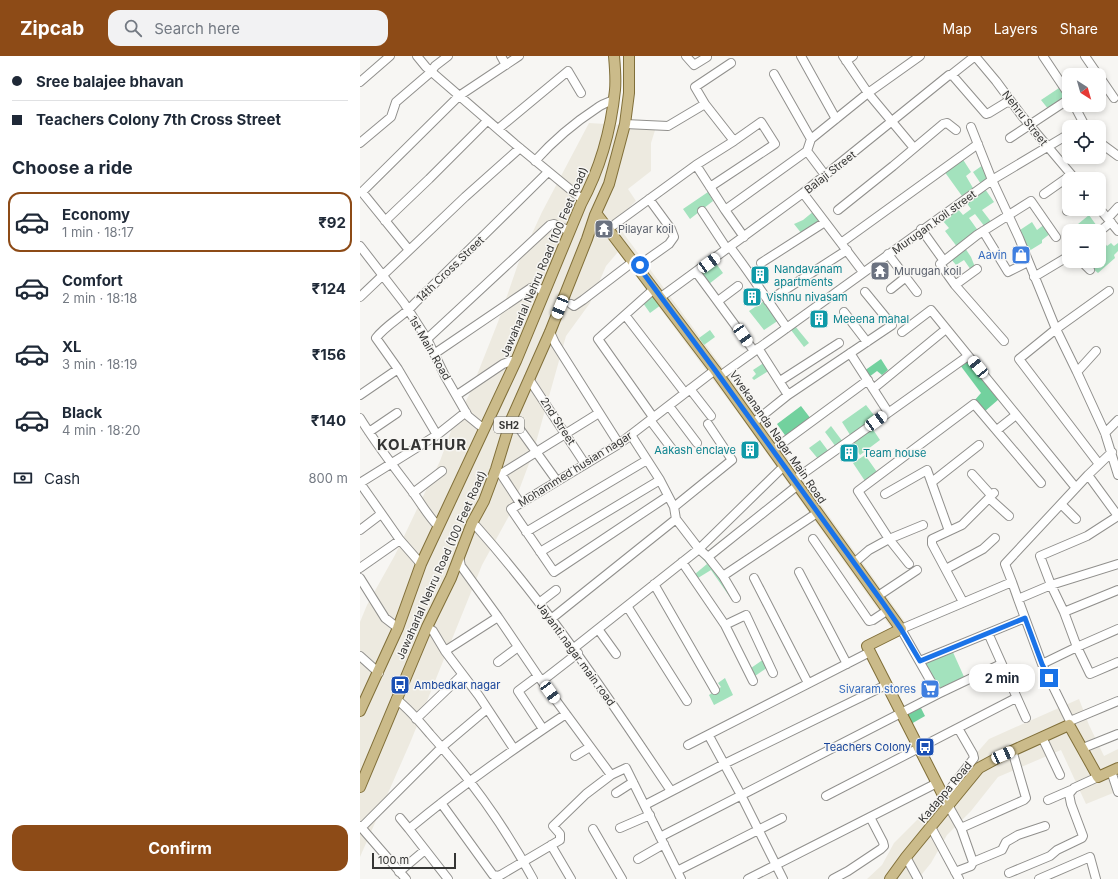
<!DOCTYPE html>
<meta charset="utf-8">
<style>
:root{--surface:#fff;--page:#f2f2f3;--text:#1f2937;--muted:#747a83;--line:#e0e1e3;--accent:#8d4b17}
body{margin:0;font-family:Inter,sans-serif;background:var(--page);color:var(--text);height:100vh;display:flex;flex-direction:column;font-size:15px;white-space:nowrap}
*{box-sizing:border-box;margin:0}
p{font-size:13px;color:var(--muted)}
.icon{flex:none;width:22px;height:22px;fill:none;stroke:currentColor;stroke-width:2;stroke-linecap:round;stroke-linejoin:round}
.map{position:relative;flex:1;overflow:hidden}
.sheet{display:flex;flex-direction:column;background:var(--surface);width:360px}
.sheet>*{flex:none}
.banner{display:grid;align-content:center;height:88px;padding:0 12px;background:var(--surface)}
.needle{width:26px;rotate:143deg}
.controls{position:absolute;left:702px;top:12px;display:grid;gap:8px}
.controls a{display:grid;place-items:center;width:44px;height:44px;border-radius:8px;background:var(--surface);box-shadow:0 2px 6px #0003;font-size:20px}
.scale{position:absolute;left:12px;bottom:10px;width:84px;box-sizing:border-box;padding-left:4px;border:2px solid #353534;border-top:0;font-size:11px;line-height:14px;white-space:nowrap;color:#353534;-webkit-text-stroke:3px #f7f6f3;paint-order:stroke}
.end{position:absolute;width:18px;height:18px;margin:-9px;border:5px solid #1a73e8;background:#fff;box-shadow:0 0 0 2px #fff}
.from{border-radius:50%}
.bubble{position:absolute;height:28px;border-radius:12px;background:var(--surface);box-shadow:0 2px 6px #0003;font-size:13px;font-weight:700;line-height:28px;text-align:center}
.car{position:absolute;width:12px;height:24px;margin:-12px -6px;border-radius:5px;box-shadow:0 0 3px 1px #0007;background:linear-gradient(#fff 24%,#345 0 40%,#fff 0 76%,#345 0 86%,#fff 0)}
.banner b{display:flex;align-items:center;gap:14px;height:38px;font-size:15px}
.banner b+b{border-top:1px solid var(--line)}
.banner i{width:10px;height:10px;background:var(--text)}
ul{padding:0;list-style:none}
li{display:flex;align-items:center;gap:12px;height:60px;margin:0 8px 6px;padding:0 4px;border:2px solid transparent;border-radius:12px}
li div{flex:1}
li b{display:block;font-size:15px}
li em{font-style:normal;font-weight:700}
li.current{border-color:var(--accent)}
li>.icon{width:36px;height:36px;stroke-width:1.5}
h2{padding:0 12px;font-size:18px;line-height:48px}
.pay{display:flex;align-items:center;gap:10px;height:44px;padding:0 12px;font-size:15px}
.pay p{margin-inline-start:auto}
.button{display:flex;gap:8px;margin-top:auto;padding:8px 12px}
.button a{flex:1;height:46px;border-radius:12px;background:var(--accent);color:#fff;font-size:16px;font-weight:700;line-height:46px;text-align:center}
header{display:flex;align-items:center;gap:24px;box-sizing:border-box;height:56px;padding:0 20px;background:var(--accent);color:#fff}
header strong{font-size:19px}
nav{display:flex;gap:22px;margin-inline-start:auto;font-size:14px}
.search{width:280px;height:36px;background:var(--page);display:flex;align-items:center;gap:10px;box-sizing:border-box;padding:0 14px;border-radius:12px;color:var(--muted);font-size:15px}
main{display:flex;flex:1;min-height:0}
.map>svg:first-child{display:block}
</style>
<header>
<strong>Zipcab</strong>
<div class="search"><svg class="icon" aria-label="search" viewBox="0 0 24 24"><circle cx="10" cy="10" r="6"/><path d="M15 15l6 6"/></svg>Search here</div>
<nav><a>Map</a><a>Layers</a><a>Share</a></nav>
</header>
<main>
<section class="sheet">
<div class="banner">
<b><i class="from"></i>Sree balajee bhavan</b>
<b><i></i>Teachers Colony 7th Cross Street</b>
</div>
<h2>Choose a ride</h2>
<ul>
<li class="current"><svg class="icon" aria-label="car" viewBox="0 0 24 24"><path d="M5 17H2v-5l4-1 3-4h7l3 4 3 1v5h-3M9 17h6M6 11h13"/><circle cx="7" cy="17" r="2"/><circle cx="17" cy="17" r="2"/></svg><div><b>Economy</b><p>1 min · 18:17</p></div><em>₹92</em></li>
<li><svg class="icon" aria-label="car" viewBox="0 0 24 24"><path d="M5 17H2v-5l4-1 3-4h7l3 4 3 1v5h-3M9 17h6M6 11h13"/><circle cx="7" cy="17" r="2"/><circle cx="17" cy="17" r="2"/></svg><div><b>Comfort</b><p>2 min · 18:18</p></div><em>₹124</em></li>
<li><svg class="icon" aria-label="car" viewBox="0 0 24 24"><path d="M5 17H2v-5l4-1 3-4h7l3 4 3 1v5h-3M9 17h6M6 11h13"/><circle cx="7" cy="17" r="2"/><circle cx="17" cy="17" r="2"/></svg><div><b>XL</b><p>3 min · 18:19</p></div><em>₹156</em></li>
<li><svg class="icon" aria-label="car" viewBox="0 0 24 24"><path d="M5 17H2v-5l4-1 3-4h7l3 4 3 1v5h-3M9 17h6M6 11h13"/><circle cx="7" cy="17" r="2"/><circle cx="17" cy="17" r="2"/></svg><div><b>Black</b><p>4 min · 18:20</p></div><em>₹140</em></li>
</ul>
<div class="pay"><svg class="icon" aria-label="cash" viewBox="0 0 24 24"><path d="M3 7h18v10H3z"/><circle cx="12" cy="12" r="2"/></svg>Cash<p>800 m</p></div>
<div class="button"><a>Confirm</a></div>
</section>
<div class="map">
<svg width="758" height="823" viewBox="0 0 758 823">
<rect width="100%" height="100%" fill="#f7f6f3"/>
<path fill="#edeae0" d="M229,67L296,71L291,87V115L268,133L276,145L253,167L261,174L368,319L545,566L532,573L383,364L258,196L246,210L230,247L206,280L173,397L150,458L122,509L50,687L0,801V566L7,549L35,499L80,405L92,372L109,339L138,266L158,208L182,156Z
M719,643L729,669L744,700L758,693V735L726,748L701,694L638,721L611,755L587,779L571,807L558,823H507L522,809L534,787L585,736L592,725L629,683Z"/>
<path fill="#a3e2bd" d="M699,32L706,42L689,54L681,44Z
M602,102L611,116L606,120L613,132L602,140L584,115Z
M623,109L629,123L621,128L613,116Z
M625,133L634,146L622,154L632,167L625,171L615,158L609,162L619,176L598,192L585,175L589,172L582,164L598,153L603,159L611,153L606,146Z
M348,136L353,145L330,163L323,153Z
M454,155L462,166L442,178L434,168L443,164Z
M729,159L739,173L737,175H714L712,173Z
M672,166L677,174L685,168L691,177L682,184V187L669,195L660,174Z
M740,180L747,190L751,187L754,190L758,187V195L754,199L755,202L738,217L727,208L730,205H739Z
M605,192L611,201L615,211L611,214L604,204L596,209L591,203Z
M355,206L363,217L349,228L341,217Z
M293,238L301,249L290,257L283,247Z
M404,245L419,264L404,274L389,255Z
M435,270L449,287L444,291L431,274Z
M350,274L355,281L344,289L339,282Z
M405,306L410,314L394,324L392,322L396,318L393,314Z
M506,349L517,363L492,382L482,366Z
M471,370L483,386L476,391L465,376Z
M512,372L520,384L500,399L491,386Z
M460,384L469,396L459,404L449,392Z
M505,399L517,416L505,425L493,407Z
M340,495L375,542L372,544L351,514L338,522L335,518L347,508L338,497Z
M592,594L605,623L580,635L563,606Z
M404,603L408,611L395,620L391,612Z
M365,622L373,639L354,649L349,639L361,631L358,627Z"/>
<path fill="#72d19e" d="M521,303L528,314L522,319L517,315L509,321L504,315Z
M608,304L639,343L624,356L614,345L621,337L600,309Z
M441,350L451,363L427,382L417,368Z
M560,650L565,660L551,668L547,658Z"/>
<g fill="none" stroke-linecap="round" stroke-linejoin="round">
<g stroke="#91908d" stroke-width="10">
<path id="minor" d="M57,0L66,11L155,88L223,144
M141,0L146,9
M326,0L334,9L347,1
M441,0L476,63
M483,0L508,37L554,92
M683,0L709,39
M725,0L738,19
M486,5L493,0
M414,18L451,83
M591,19L615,0L636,25L662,60L715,123
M739,20L754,42
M0,26L30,0
M714,49L723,66L722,71
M265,68L308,70L345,48
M138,73L208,15L221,37
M709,78L632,124L659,182L696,273L717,316L745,377L758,419
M650,82L709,43
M739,86L758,100
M0,87L31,61L36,46L71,16L75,10L88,0
M447,95L465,119
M175,105C193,85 214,67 237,52C242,48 248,46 254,44
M336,109L365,154
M350,131L415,88L401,66L374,85
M443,137L503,216
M684,138L711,119
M739,152L758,175
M478,154L533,110L583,68L587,67L596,74
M342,155L367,193
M707,155L709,153
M748,162L758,151
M25,165L69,123L127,65
M251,171L336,109L374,85L345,48L335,31L371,7
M561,173L584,205
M623,175L648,216L668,206
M739,176L751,166
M384,181L365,154L447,95L451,83L508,37L560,0
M481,187L618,88
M0,190L44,247L67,283L85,320L108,360L119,369L125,372
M370,191C390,217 408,245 427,272
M49,194L2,136L99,40L159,0
M528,198L557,236
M721,205L730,214
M401,207L465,166
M278,210L309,188L314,181L311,173L289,143
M336,216L394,295
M674,221L709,200
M595,229L617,213
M531,233L546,221
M0,241L105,141L160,92
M301,241L443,137L589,19L593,20L626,58L629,57L647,46L652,47
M358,245L378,230
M408,245L487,194
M211,248L214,250L223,244L274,205
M484,256L507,286
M265,259L325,337
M190,276L195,287L259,388
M542,276L571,254L716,432
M67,283L190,169L194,168L210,175
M644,285L595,229L580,208L617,179L671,145L696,181
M398,292L428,339
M490,297L528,356
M74,298L171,232L177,231L184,236
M717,316L736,295
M360,320L632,124L611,71
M169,323L225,408
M420,325L479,287
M330,333L351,360
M513,333L586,273
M0,339L38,313
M97,339L143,308L151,305H156
M309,350L337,387
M293,361L238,283L294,233
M0,362C16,388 34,411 52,435C61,447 68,460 78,470
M151,364L159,372L197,425
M290,364L312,393
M393,367L428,339L532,269L505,236
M637,374L656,359
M9,376L37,357
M745,377L758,364
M77,379L38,313L16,282C27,268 44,260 55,247L188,116
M271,379L300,424L314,451L316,463L339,493L348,501L363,520L376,542
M413,394L508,324
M752,396L728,419L758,460
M739,408L659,303L696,273L749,235
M612,418L631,439
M434,424L608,300
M572,426L619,389
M0,427L77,379L106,356
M0,427L40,484L61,508
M53,437L82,415
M525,438L567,414L589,475
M308,440L194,516L151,453L259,388L355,314
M629,442L649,460
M160,447L141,418L239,357
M702,449L716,463
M314,451L372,404L348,368
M758,460L727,480L680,500L691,529L704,556L717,591L730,618L758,606
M112,467L116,470C189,552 250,644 311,735
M0,474L21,458
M166,476L287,404
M453,483L509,565L513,564L528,554
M180,496L300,424
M99,501L101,510L138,561L178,620L251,719L266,712L321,823
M348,501L438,429
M322,506L365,569L386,559L413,617
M494,507L509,494L529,483L498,435L614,348L681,427
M549,508L529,483L563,469
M0,512L40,484
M586,513L623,493L635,482
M439,516L487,608
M363,520L457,457
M0,522L25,562L38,572
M394,522L448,627
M652,526L645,508L728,419
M294,528L355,634
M518,540L557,514
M658,543L682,608L710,665
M603,546L572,488V483L602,469L634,437
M179,547L196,534
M267,550L327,645
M704,556L758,534
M191,563L316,463
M365,569L393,625
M67,571L73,575L85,595L119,640L154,693
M238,573L256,598
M628,577L666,662
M214,592L339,493L424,410
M85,595L138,561
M0,600L19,617
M560,605L665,562
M138,606L158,591
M682,608L717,591L758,573
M178,620L158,635L183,673
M182,625L218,597
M578,638L541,573L652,526L658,543L691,529L758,508
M36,643C49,653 60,666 70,678C110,722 145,771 173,823
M56,663L102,619
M709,669L710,665L758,645
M349,680L381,739L423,823
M682,681L700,719
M328,689L510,596
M723,692L758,678
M215,700L230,691
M751,715L758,736
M256,737L273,726
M466,740L656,642
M584,741L614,702L613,698L598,672
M688,744L711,734
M81,747L133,819L139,820L200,784V778L193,770L226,738L251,719
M285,749L364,708L526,629
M588,749L601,772L613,806L611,810L595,816
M40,762L49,773
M0,770L46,823
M571,771L599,823
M1,772L82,691L127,653
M260,772L290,759
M601,772L664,744L666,742L652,694
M233,773L262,823
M300,781L578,638L641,608
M191,789L211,823
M546,801L558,823
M278,803L304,788
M613,806L642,794L646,786L658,779L685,770
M317,815L422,762
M39,816L65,794
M649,817L690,800L697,794L722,782L723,780L711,748L709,738L714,732L738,721
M88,823L49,773C99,731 152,694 206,658
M388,823L577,727
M473,823L488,815L521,793L524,790L523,786L510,761
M679,823L730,801L736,823"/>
</g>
<g stroke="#806f39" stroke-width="12">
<path id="major" d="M236,157L355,314L541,573L507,590L588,749
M0,655L38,572L61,508L156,305L221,148C240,113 251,74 255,34C256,23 255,11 254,0
M0,731L67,571L91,522L112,467L124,445L136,413L151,364L190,276L227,183L235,159L249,128L265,68L269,37V0
M530,823L546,801L619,712L643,699L709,669L738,721L758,712"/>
</g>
<use href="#minor" stroke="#fff" stroke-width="8"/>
<use href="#major" stroke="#cbbb8a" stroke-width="10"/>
</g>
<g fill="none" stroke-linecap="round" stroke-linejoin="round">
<path stroke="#1a73e8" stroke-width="5" d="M280,209L278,210L355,314L523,547L541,573L560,605L665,562L682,608L689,622"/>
</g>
<defs>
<g id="temple-square" transform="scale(1)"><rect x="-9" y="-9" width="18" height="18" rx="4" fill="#6b7280" stroke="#f7f6f3"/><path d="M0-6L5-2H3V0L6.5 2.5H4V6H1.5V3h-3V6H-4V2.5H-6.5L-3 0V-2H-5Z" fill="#fff"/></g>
<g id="shop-square" transform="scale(1)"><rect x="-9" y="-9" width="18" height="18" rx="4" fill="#3f7fe0" stroke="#f7f6f3"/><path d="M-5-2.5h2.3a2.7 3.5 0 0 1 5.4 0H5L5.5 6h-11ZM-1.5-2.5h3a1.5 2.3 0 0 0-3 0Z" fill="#fff"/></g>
<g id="building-square" transform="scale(1)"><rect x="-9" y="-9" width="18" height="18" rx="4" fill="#0f9aa8" stroke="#f7f6f3"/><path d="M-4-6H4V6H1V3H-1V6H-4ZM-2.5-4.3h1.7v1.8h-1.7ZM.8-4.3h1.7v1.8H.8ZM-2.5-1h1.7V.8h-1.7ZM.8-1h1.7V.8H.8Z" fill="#fff"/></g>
<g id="bus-square" transform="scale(1)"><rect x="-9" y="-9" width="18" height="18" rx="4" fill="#1a4fb4" stroke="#f7f6f3"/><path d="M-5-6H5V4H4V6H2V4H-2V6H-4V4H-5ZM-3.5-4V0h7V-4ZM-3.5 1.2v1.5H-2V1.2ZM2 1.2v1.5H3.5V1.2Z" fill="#fff"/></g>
<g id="supermarket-square" transform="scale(1)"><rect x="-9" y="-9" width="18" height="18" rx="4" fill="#3f7fe0" stroke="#f7f6f3"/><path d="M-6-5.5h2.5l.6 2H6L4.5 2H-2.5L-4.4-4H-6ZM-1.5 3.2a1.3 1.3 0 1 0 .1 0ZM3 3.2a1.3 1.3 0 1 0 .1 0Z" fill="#fff"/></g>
</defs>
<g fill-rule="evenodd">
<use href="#temple-square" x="244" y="173"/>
<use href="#shop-square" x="661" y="199"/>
<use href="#temple-square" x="520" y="215"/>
<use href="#building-square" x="400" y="219"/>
<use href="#building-square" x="392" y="241"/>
<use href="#building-square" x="459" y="263"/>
<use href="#building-square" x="390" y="394"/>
<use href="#building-square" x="489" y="397"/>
<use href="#bus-square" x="40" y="629"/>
<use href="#supermarket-square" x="570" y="633"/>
<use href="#bus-square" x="565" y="691"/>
</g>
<g text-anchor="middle" stroke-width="3" stroke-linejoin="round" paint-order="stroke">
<rect fill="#f7f6f3" stroke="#6f6f6d" stroke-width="1" x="134" y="361" width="30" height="16" rx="3"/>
<g font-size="10" font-weight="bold" fill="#353534">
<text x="149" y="373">SH2</text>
</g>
<g font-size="11" fill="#353534" stroke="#f7f6f3">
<text transform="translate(665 62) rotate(52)" y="4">Nehru Street</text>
<text transform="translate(470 116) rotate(-38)" y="4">Balaji Street</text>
<text transform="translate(574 166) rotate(-36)" y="4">Murugan koil street</text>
<text transform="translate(184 206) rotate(-67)" y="4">Jawaharlal Nehru Road (100 Feet Road)</text>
<text transform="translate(90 213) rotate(-44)" y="4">14th Cross Street</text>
<text transform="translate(70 292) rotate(60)" y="4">1st Main Road</text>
<text transform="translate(198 365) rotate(57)" y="4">2nd Street</text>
<text transform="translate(418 381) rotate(55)" y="4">Vivekananda Nagar Main Road</text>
<text transform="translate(215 413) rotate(-32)" y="4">Mohammed husian nagar</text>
<text transform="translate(81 509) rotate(-66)" y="4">Jawaharlal Nehru Road (100 Feet Road)</text>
<text transform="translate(216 598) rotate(54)" y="4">Jayanti nagar main road</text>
<text transform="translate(585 736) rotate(-50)" y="4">Kadappa Road</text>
</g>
<g font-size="11" fill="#5b616d" stroke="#f7f6f3" text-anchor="start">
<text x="258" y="177">Pilayar koil</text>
<text x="534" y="219">Murugan koil</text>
</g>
<g font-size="11" fill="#366cbe" stroke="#f7f6f3" text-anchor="end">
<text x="647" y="203">Aavin</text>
<text x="556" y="637">Sivaram stores</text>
</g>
<g font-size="11" fill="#0d838f" stroke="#f7f6f3" text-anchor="start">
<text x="414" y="217">Nandavanam<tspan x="414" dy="13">apartments</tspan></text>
<text x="406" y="245">Vishnu nivasam</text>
<text x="473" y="267">Meeena mahal</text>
<text x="376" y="398" text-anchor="end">Aakash enclave</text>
<text x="503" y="401">Team house</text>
</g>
<g font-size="11" fill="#164399" stroke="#f7f6f3" text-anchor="start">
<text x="54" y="633">Ambedkar nagar</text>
<text x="551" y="695" text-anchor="end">Teachers Colony</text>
</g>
<g font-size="15" font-weight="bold" letter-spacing="1" fill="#353534" stroke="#f7f6f3">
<text x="62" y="394">KOLATHUR</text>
</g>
</g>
</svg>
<div class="controls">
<a><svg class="needle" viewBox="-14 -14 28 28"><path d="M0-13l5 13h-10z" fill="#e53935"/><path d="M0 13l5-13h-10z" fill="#747a83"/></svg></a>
<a><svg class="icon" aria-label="locate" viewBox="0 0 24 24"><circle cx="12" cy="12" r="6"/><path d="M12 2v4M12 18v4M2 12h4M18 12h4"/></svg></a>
<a>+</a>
<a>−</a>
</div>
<div class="scale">100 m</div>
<i class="end from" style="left:280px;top:209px"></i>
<i class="end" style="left:689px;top:622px"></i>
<div class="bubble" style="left:609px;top:608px;width:66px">2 min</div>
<i class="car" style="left:349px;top:207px;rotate:54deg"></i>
<i class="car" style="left:200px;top:251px;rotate:202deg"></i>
<i class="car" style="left:383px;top:279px;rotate:146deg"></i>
<i class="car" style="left:618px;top:311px;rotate:321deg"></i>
<i class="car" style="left:516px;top:365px;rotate:54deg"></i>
<i class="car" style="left:190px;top:636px;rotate:144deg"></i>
<i class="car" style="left:643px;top:699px;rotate:66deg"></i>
</div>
</main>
